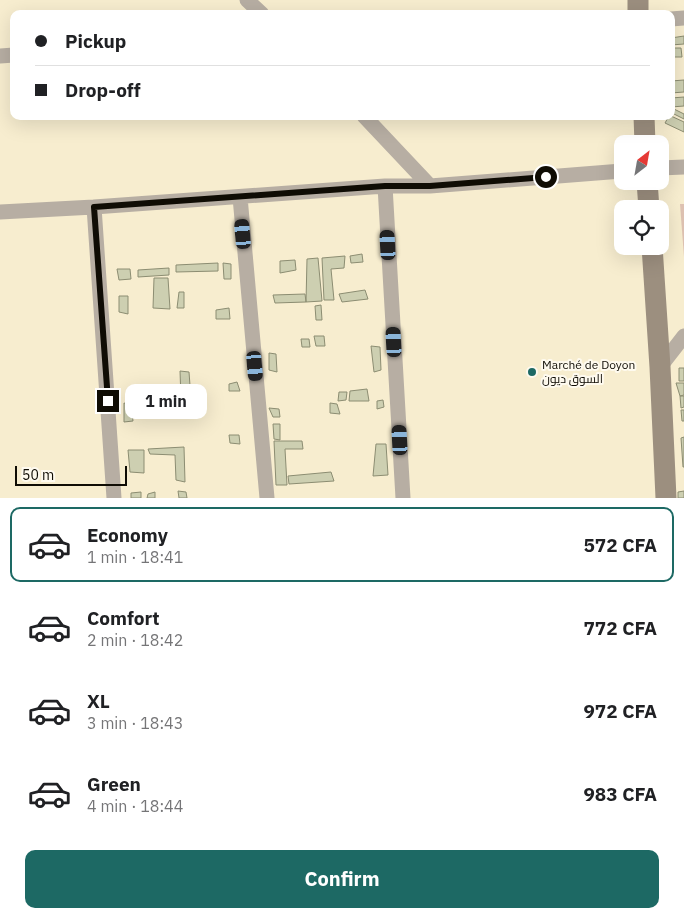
<!DOCTYPE html>
<meta charset="utf-8">
<style>
:root{--surface:#fff;--page:#f2f2f2;--text:#202124;--muted:#757577;--line:#e0e0e0;--accent:#1d6964}
body{margin:0;font-family:"IBM Plex Sans",Cairo,sans-serif;background:var(--page);color:var(--text);height:100vh;display:flex;flex-direction:column;font-size:19px;white-space:nowrap}
*{box-sizing:border-box;margin:0}
p{font-size:16px;color:var(--muted)}
.icon{flex:none;width:28px;height:28px;fill:none;stroke:currentColor;stroke-width:2;stroke-linecap:round;stroke-linejoin:round}
.map{position:relative;height:498px;overflow:hidden}
.side{display:flex;flex-direction:column;background:var(--surface);flex:1}
.side>*{flex:none}
.banner{position:absolute;left:10px;top:10px;width:665px;height:110px;border-radius:10px;box-shadow:0 5px 20px #0002;display:grid;align-content:center;height:110px;padding:0 25px;background:var(--surface)}
.needle{width:32px;rotate:31deg}
.buttons{position:absolute;left:614px;top:135px;display:grid;gap:10px}
.buttons a{display:grid;place-items:center;width:55px;height:55px;border-radius:10px;background:var(--surface);box-shadow:0 5px 20px #0002;font-size:25px}
.scale{position:absolute;left:15px;bottom:12px;width:112px;box-sizing:border-box;padding-left:5px;border:2px solid #0f0c04;border-top:0;font-size:14px;line-height:18px;white-space:nowrap;color:#0f0c04;-webkit-text-stroke:4px #fefaef;paint-order:stroke}
.end{position:absolute;width:22px;height:22px;margin:-11px;border:6px solid #0f0c04;background:#fff;box-shadow:0 0 0 2px #fff}
.from{border-radius:50%}
.bubble{position:absolute;height:35px;border-radius:10px;background:var(--surface);box-shadow:0 5px 20px #0002;font-size:16px;font-weight:800;line-height:35px;text-align:center}
.car{position:absolute;width:15px;height:30px;margin:-15px -8px;border-radius:6px;box-shadow:0 0 4px 1px #0007;background:linear-gradient(#222 24%,#8ab4d8 0 40%,#222 0 76%,#8ab4d8 0 86%,#222 0)}
.banner b{display:flex;align-items:center;gap:18px;height:48px;font-size:19px}
.banner b+b{border-top:1px solid var(--line)}
.banner i{width:12px;height:12px;background:var(--text)}
ul{padding:9px 0 0;list-style:none}
li{display:flex;align-items:center;gap:15px;height:75px;margin:0 10px 8px;padding:0 15px;border:2px solid transparent;border-radius:10px}
li div{flex:1}
li b{display:block;font-size:19px}
li em{font-style:normal;font-weight:800}
li.active{border-color:var(--accent)}
li>.icon{width:45px;height:45px;stroke-width:1.5}
.cta{display:flex;gap:10px;margin-top:auto;padding:10px 25px}
.cta a{flex:1;height:58px;border-radius:10px;background:var(--accent);color:#fff;font-size:20px;font-weight:800;line-height:58px;text-align:center}
.map>svg:first-child{display:block}
</style>
<div class="map">
<svg width="684" height="498" viewBox="0 0 684 498">
<rect width="100%" height="100%" fill="#f7edcf"/>
<path fill="#dec2b2" d="M680,204H684V257Z"/>
<path fill="#cdcfb1" stroke="#8c8d72" d="M684,36V44L671,45V38Z
M671,48H681L682,57H671Z
M684,80V92L671,93V81Z
M684,97V106L671,107V98Z
M674,109L684,114V119L672,113Z
M669,116H671L684,122V132L665,123Z
M362,254L363,262L351,263L350,256Z
M345,256L344,268L331,269L334,300H324L322,258Z
M318,258L322,301L306,302L307,259Z
M295,260L296,270L280,273V261Z
M218,263V271L176,272V265Z
M223,263L231,264V279H224Z
M169,268V275L138,277V270Z
M117,269H130L131,279L119,280Z
M154,278H168L170,309L153,308Z
M365,290L368,299L342,302L339,294Z
M179,292H184V308H177Z
M305,294L306,302L275,303L273,295Z
M119,296H128V314L119,312Z
M321,305L322,320H316L315,306Z
M229,308L230,319H216V310Z
M314,336H324L325,346H316Z
M301,339H309L310,347H302Z
M371,346L380,347L381,370L374,372Z
M269,353L276,354L277,372L269,370Z
M679,368H684V381H679Z
M180,371L189,372L191,399H181Z
M237,382L240,391H229V384Z
M676,383H684V395L680,396Z
M367,389L369,401H349L350,391Z
M339,392H347L346,400L338,401Z
M680,396H684V407L681,408Z
M383,400L384,407L377,409V401Z
M162,402L163,410L136,413L137,404Z
M124,403L131,405L133,421L124,422Z
M330,403L337,404L340,414L330,413Z
M269,408L279,409L280,417H273Z
M681,410H684V421H682Z
M273,424H280V440L274,439Z
M229,435H239L240,444L230,443Z
M684,437V467H683L681,438Z
M274,441H302L303,449H285L287,485H276Z
M376,444H386L388,475L373,476Z
M184,447L185,482L176,480L175,455L150,454L148,449Z
M128,450H144V473L130,472Z
M331,472L334,481L289,484L288,476Z
M178,491L186,492L187,498H179Z
M684,491V498H678V492Z
M141,492V498H131V493Z
M155,492V498H147L148,494Z"/>
<g fill="none" stroke-linecap="round" stroke-linejoin="round">
<path stroke="#b7aea3" stroke-width="15" d="M247,0L262,14
M671,19L684,18
M0,56L14,55
M364,116L430,186
M660,168L684,167
M385,186L403,498
M240,197L267,498
M94,207L114,498
M0,212L94,207L385,186H430L622,171
M660,367L684,336"/>
<path stroke="#9c8f7f" stroke-width="21" d="M638,0V14
M644,116L645,144
M647,181L649,209
M652,246L660,367L666,498"/>
</g>
<g fill="none" stroke-linecap="round" stroke-linejoin="round">
<path stroke="#0f0c04" stroke-width="6" d="M108,401L94,207L385,186H430L546,177"/>
</g>
<circle fill="#1d6964" stroke="#fefaef" stroke-width="2" cx="532" cy="372" r="5"/>
<g text-anchor="middle" stroke-width="4" stroke-linejoin="round" paint-order="stroke">
<g font-size="12" fill="#0f0c04" stroke="#fefaef" text-anchor="start">
<text x="542" y="369">Marché de Doyon<tspan x="542" dy="14">السوق ديون</tspan></text>
</g>
</g>
</svg>
<div class="buttons">
<a><svg class="needle" viewBox="-14 -14 28 28"><path d="M0-13l5 13h-10z" fill="#e53935"/><path d="M0 13l5-13h-10z" fill="#757577"/></svg></a>
<a><svg class="icon" aria-label="locate" viewBox="0 0 24 24"><circle cx="12" cy="12" r="6"/><path d="M12 2v4M12 18v4M2 12h4M18 12h4"/></svg></a>
</div>
<div class="scale">50 m</div>
<i class="end from" style="left:546px;top:177px"></i>
<i class="end" style="left:108px;top:401px"></i>
<div class="bubble" style="left:125px;top:384px;width:82px">1 min</div>
<i class="car" style="left:243px;top:234px;rotate:355deg"></i>
<i class="car" style="left:388px;top:245px;rotate:357deg"></i>
<i class="car" style="left:394px;top:342px;rotate:357deg"></i>
<i class="car" style="left:255px;top:366px;rotate:175deg"></i>
<i class="car" style="left:400px;top:440px;rotate:357deg"></i>
<div class="banner">
<b><i class="from"></i>Pickup</b>
<b><i></i>Drop-off</b>
</div>
</div>
<section class="side">
<ul>
<li class="active"><svg class="icon" aria-label="car" viewBox="0 0 24 24"><path d="M5 17H2v-5l4-1 3-4h7l3 4 3 1v5h-3M9 17h6M6 11h13"/><circle cx="7" cy="17" r="2"/><circle cx="17" cy="17" r="2"/></svg><div><b>Economy</b><p>1 min · 18:41</p></div><em>572 CFA</em></li>
<li><svg class="icon" aria-label="car" viewBox="0 0 24 24"><path d="M5 17H2v-5l4-1 3-4h7l3 4 3 1v5h-3M9 17h6M6 11h13"/><circle cx="7" cy="17" r="2"/><circle cx="17" cy="17" r="2"/></svg><div><b>Comfort</b><p>2 min · 18:42</p></div><em>772 CFA</em></li>
<li><svg class="icon" aria-label="car" viewBox="0 0 24 24"><path d="M5 17H2v-5l4-1 3-4h7l3 4 3 1v5h-3M9 17h6M6 11h13"/><circle cx="7" cy="17" r="2"/><circle cx="17" cy="17" r="2"/></svg><div><b>XL</b><p>3 min · 18:43</p></div><em>972 CFA</em></li>
<li><svg class="icon" aria-label="car" viewBox="0 0 24 24"><path d="M5 17H2v-5l4-1 3-4h7l3 4 3 1v5h-3M9 17h6M6 11h13"/><circle cx="7" cy="17" r="2"/><circle cx="17" cy="17" r="2"/></svg><div><b>Green</b><p>4 min · 18:44</p></div><em>983 CFA</em></li>
</ul>
<div class="cta"><a>Confirm</a></div>
</section>
